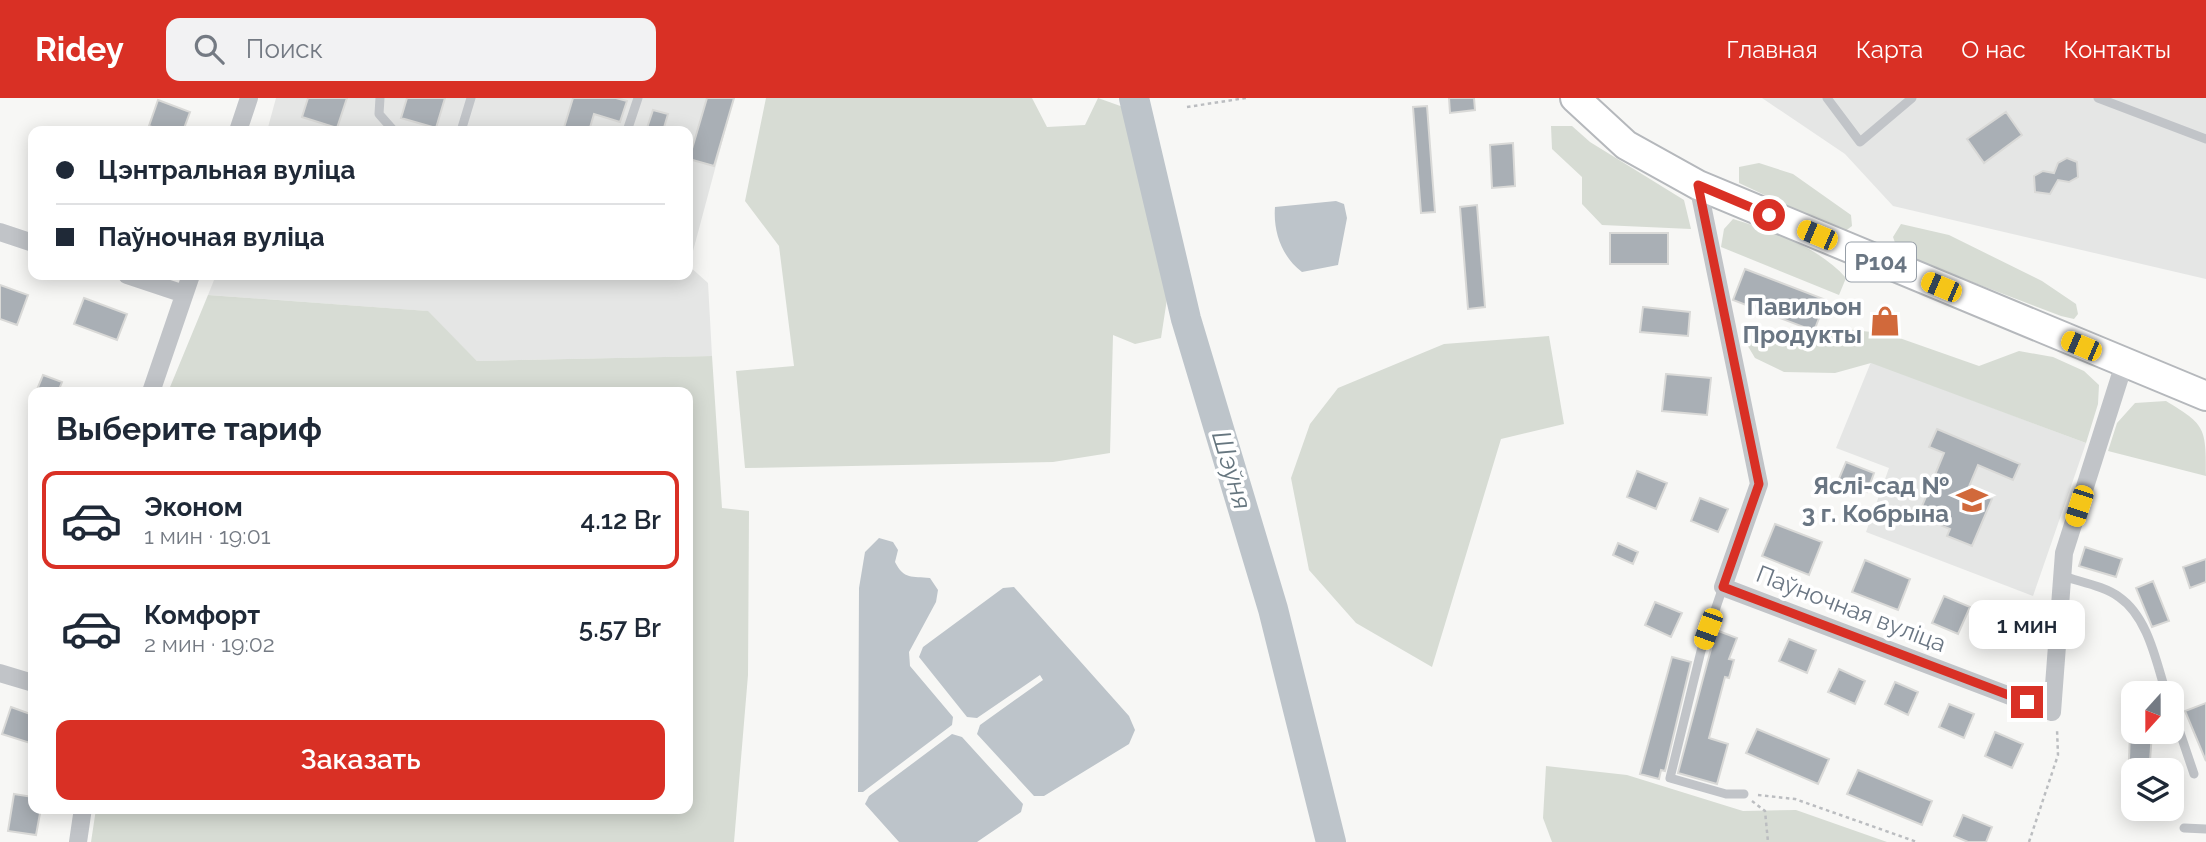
<!DOCTYPE html>
<html lang="ru">
<meta charset="utf-8">
<style>
:root{--surface:#fff;--page:#f2f2f3;--text:#1f2937;--muted:#747a83;--line:#e0e1e3;--accent:#d93025}
body{margin:0;font-family:Raleway,sans-serif;background:var(--page);color:var(--text);height:100vh;display:flex;flex-direction:column;font-size:26px;white-space:nowrap}
*{box-sizing:border-box;margin:0}
p{font-size:23px;color:var(--muted)}
.icon{flex:none;width:38px;height:38px;fill:none;stroke:currentColor;stroke-width:2;stroke-linecap:round;stroke-linejoin:round}
.map{position:relative;flex:1;overflow:hidden}
.side{position:absolute;left:28px;top:289px;width:665px;height:427px;display:flex;flex-direction:column;background:var(--surface);border-radius:14px;box-shadow:0 4px 18px #0003}
.side>*{flex:none}
.guide{position:absolute;left:28px;top:28px;width:665px;height:154px;border-radius:14px;box-shadow:0 4px 18px #0003;display:grid;align-content:center;height:154px;padding:0 28px;background:var(--surface)}
.needle{width:46px;rotate:201deg}
.controls{position:absolute;left:2121px;top:583px;display:grid;gap:14px}
.controls a{display:grid;place-items:center;width:63px;height:63px;border-radius:14px;background:var(--surface);box-shadow:0 4px 18px #0003;font-size:35px}
.end{position:absolute;width:32px;height:32px;margin:-16px;border:9px solid #d93025;background:#fff;box-shadow:0 0 0 4px #fff}
.from{border-radius:50%}
.bubble{position:absolute;height:49px;border-radius:14px;background:var(--surface);box-shadow:0 4px 18px #0003;font-size:23px;font-weight:600;line-height:49px;text-align:center}
.car{position:absolute;width:21px;height:42px;margin:-21px -10px;border-radius:9px;box-shadow:0 0 5px 2px #0007;background:linear-gradient(#f5c518 24%,#345 0 40%,#f5c518 0 76%,#345 0 86%,#f5c518 0)}
.guide b{display:flex;align-items:center;gap:24px;height:66px;font-size:26px}
.guide b+b{border-top:2px solid var(--line)}
.guide i{width:18px;height:18px;background:var(--text)}
ul{padding:0;list-style:none}
li{display:flex;align-items:center;gap:21px;height:98px;margin:0 14px 10px;padding:0 14px;border:4px solid transparent;border-radius:14px}
li div{flex:1}
li b{display:block;font-size:26px}
li em{font-style:normal;font-weight:600}
li.active{border-color:var(--accent)}
li>.icon{width:63px;height:63px;stroke-width:1.5}
h2{padding:0 28px;font-size:32px;line-height:84px}
.action{display:flex;gap:14px;margin-top:auto;padding:14px 28px}
.action a{flex:1;height:80px;border-radius:14px;background:var(--accent);color:#fff;font-size:28px;font-weight:600;line-height:80px;text-align:center}
header{display:flex;align-items:center;gap:42px;box-sizing:border-box;height:98px;padding:0 35px;background:var(--accent);color:#fff}
header strong{font-size:33px}
nav{display:flex;gap:38px;margin-inline-start:auto;font-size:24px}
.search{width:490px;height:63px;background:var(--page);display:flex;align-items:center;gap:18px;box-sizing:border-box;padding:0 24px;border-radius:14px;color:var(--muted);font-size:26px}
.map>svg:first-child{display:block}
</style>
<header>
<strong>Ridey</strong>
<div class="search"><svg class="icon" aria-label="search" viewBox="0 0 24 24"><circle cx="10" cy="10" r="6"/><path d="M15 15l6 6"/></svg>Поиск</div>
<nav><a>Главная</a><a>Карта</a><a>О нас</a><a>Контакты</a></nav>
</header>
<div class="map">
<svg width="2206" height="744" viewBox="0 0 2206 744">
<rect width="100%" height="100%" fill="#f7f7f5"/>
<path fill="#e5e6e5" d="M276,0H734L689,168L708,185L712,258L477,263L427,213L208,197L216,177H688V33H267Z
M1762,0H2206V181L1893,108L1845,56Z
M1871,264L2086,345L2033,498L1866,434L1889,370L1836,350Z"/>
<path fill="#d7dcd4" d="M766,0H1032L1047,29L1085,27L1098,0L1126,10L1167,201L1161,240L1135,246L1113,237L1110,355L1053,364L745,370L736,273L794,268L779,148L745,103Z
M1551,28H1572L1590,44L1684,102L1691,131L1602,127L1582,106V79L1552,51Z
M1759,65L1793,76L1851,117L1852,128L1844,134L1739,85V69Z
M1733,121C1771,132 1819,149 1846,180L1839,197L1721,149L1724,131Z
M1901,126L1949,137L2042,183L2076,206L2078,216L2074,221L2061,218L1899,156L1893,139Z
M208,197L428,213L477,263L712,258L722,410L749,413L748,577L734,744H91L96,711L688,710V294H168Z
M1829,229L1888,236L1979,268L2019,253L2053,259L2084,273L2099,287L2098,306L2086,345L1871,265L1835,275L1784,274L1755,260L1746,245L1752,232L1770,240L1805,245Z
M1549,238L1564,326L1501,341L1432,569L1356,525L1309,472L1291,380L1310,326L1338,290L1444,246Z
M2166,303C2206,327 2206,330 2206,378L2108,353L2117,325L2135,305Z
M1546,668L1627,677L1743,713L1796,712L1887,744H1552L1543,720Z"/>
<path fill="#bdc4ca" d="M1336,103L1344,106L1347,120L1338,167L1302,174C1282,159 1273,134 1275,109Z
M879,440L893,444L898,452L895,464C904,482 912,478 930,480L938,492L936,504L909,554L910,568L953,619L952,627L863,694H858L859,490L865,454Z
M1014,489L1129,618L1135,632L1129,646L1044,698H1034L977,636L980,627L1043,582L1040,577L977,620L967,619L919,559L923,549L1003,490Z
M952,636L962,639L1023,706L1021,714L977,744H899L865,706L869,698Z"/>
<g fill="none" stroke-linecap="round" stroke-linejoin="round">
<path stroke="#bdc4ca" stroke-width="30" d="M1134,0L1186,221L1273,511L1331,744"/>
</g>
<path fill="#a9afb5" stroke="#d9d9d7" stroke-width="2" d="M308,0H347L337,30L302,19Z
M407,0H445L436,30L401,20Z
M573,0H616L627,3L620,24L594,16L589,33H563Z
M707,0H734L714,68L689,61Z
M1449,0H1474L1475,12L1450,15Z
M158,2L190,14L183,33H163L149,28Z
M1427,8L1435,114L1421,115L1413,9Z
M653,12L668,16L663,33H646Z
M2006,14L2022,37L1984,65L1967,41Z
M1513,45L1515,88L1492,90L1490,47Z
M2067,60L2077,64L2078,79L2069,84L2058,82L2050,96L2035,94L2034,78L2043,73L2054,75L2058,65Z
M1477,107L1485,209L1468,211L1460,109Z
M1610,135H1668V166H1610Z
M1745,171L1826,202L1814,233L1733,202Z
M0,187L28,197L17,227L0,221Z
M84,200L127,216L117,242L74,226Z
M1643,209L1690,214L1688,238L1640,234Z
M1666,276L1711,280L1707,317L1662,313Z
M43,277L62,284L58,294H36Z
M1937,331L2020,366L2013,382L1978,367L1968,391L1992,401L1972,448L1947,438L1950,431L1918,418L1944,355L1929,349Z
M1846,364L1874,375L1867,394L1838,383Z
M1637,373L1667,385L1656,411L1627,399Z
M1700,400L1728,411L1718,434L1691,423Z
M1775,426L1822,444L1809,477L1762,458Z
M1618,445L1638,454L1633,466L1613,457Z
M2085,449L2122,461L2116,479L2079,468Z
M2206,461V484L2190,490L2183,469Z
M1865,462L1910,481L1898,512L1852,494Z
M2153,483L2169,523L2152,529L2136,490Z
M1944,498L1970,509L1958,536L1932,525Z
M1655,504L1682,515L1671,539L1645,527Z
M1716,532L1737,540L1729,561L1734,562L1729,580L1725,579L1709,640L1728,646L1717,686L1678,675Z
M1789,541L1816,552L1807,575L1779,563Z
M1672,559L1691,564L1665,673L1661,672L1659,681L1640,676Z
M1839,571L1865,583L1855,606L1828,594Z
M1895,584L1918,594L1908,617L1885,606Z
M2206,605V663L2185,613Z
M1949,606L1974,616L1964,640L1939,629Z
M11,609L33,617V646L2,636Z
M1757,631L1829,661L1818,686L1746,655Z
M1995,634L2023,646L2012,670L1985,658Z
M2130,634H2152L2150,663L2129,662Z
M1858,672L1932,703L1922,727L1847,696Z
M14,696L33,699V710H41L36,737L8,733Z
M1963,717L1992,729L1986,744H1968L1954,738Z"/>
<g fill="none" stroke-linecap="round" stroke-linejoin="round">
<g stroke="#b5b8bc" stroke-width="32">
<path id="primary" d="M1575,0L1626,47L1698,87L2206,298"/>
</g>
<path stroke="#bbbdc0" stroke-width="2.5" stroke-dasharray="3.5 3.5" stroke-linecap="butt" d="M1187,9L1246,0
M1758,697L1795,701L1917,744
M1752,703L1765,713L1768,744
M2029,744L2058,657L2057,631"/>
<path stroke="#c1c4c8" stroke-width="9" d="M380,0L379,16L394,33
M1827,0L1860,44L1912,0
M2098,0L2206,41
M461,33L471,0
M627,33L638,0
M2063,478C2080,484 2104,488 2119,499C2148,519 2156,563 2166,595
M1723,489L1701,553L1670,680L1726,696H1744
M2172,611L2194,676
M2184,730L2206,731"/>
<path stroke="#c1c4c8" stroke-width="18" d="M238,33L249,0
M1698,87L1759,386L1723,489L2052,614L2064,455L2124,266
M0,134L33,145
M127,177L184,196
M151,294L191,177
M0,575L33,585
M78,744L83,710"/>
<use href="#primary" stroke="#fff" stroke-width="28"/>
</g>
<g fill="none" stroke-linecap="round" stroke-linejoin="round">
<path stroke="#d93025" stroke-width="9" d="M1769,117L1698,87L1759,386L1723,489L2027,604"/>
</g>
<defs>
<g id="shop-bare" transform="scale(2.415)"><path d="M-5-2.5h2.3a2.7 3.5 0 0 1 5.4 0H5L5.5 6h-11ZM-1.5-2.5h3a1.5 2.3 0 0 0-3 0Z" fill="#d1693b" stroke="#fff" stroke-width="2.5" paint-order="stroke"/></g>
<g id="school-bare" transform="scale(2.415)"><path d="M0-5L7-2L0 1L-7-2ZM-4 1L0 2.5L4 1V4Q0 6-4 4Z" fill="#d1693b" stroke="#fff" stroke-width="2.5" paint-order="stroke"/></g>
</defs>
<g fill-rule="evenodd">
<use href="#shop-bare" x="1885" y="223"/>
<use href="#school-bare" x="1972" y="402"/>
</g>
<g text-anchor="middle" stroke-width="7" stroke-linejoin="round" paint-order="stroke">
<rect fill="#fff" stroke="#979fa8" stroke-width="2" x="1846" y="144.5" width="70" height="39" rx="5"/>
<g font-size="23" font-weight="bold" fill="#6a7683">
<text x="1881" y="172">Р104</text>
</g>
<g font-size="24" font-weight="bold" fill="#6a7683" stroke="#fff" text-anchor="end">
<text x="1862" y="217">Павильон<tspan x="1862" dy="28">Продукты</tspan></text>
<text x="1949" y="396">Яслі-сад №<tspan x="1949" dy="28">3 г. Кобрына</tspan></text>
</g>
<g font-size="24" fill="#6a7683" stroke="#fff">
<text transform="translate(1851 511) rotate(21)" y="8">Паўночная вуліца</text>
</g>
<g font-size="26" font-style="italic" fill="#66767f" stroke="#fff">
<text transform="translate(1232 372) rotate(73)" y="9">Шэўня</text>
</g>
</g>
</svg>
<div class="controls">
<a><svg class="needle" viewBox="-14 -14 28 28"><path d="M0-13l5 13h-10z" fill="#e53935"/><path d="M0 13l5-13h-10z" fill="#747a83"/></svg></a>
<a><svg class="icon" aria-label="layers" viewBox="0 0 24 24"><path d="M12 4l9 5-9 5-9-5zM3 14l9 5 9-5"/></svg></a>
</div>
<i class="end from" style="left:1769px;top:117px"></i>
<i class="end" style="left:2027px;top:604px"></i>
<div class="bubble" style="left:1969px;top:502px;width:116px">1 мин</div>
<i class="car" style="left:1817px;top:137px;rotate:293deg"></i>
<i class="car" style="left:1941px;top:189px;rotate:293deg"></i>
<i class="car" style="left:2081px;top:248px;rotate:293deg"></i>
<i class="car" style="left:2079px;top:408px;rotate:198deg"></i>
<i class="car" style="left:1708px;top:531px;rotate:200deg"></i>
<div class="guide">
<b><i class="from"></i>Цэнтральная вуліца</b>
<b><i></i>Паўночная вуліца</b>
</div>
<section class="side">
<h2>Выберите тариф</h2>
<ul>
<li class="active"><svg class="icon" aria-label="car" viewBox="0 0 24 24"><path d="M5 17H2v-5l4-1 3-4h7l3 4 3 1v5h-3M9 17h6M6 11h13"/><circle cx="7" cy="17" r="2"/><circle cx="17" cy="17" r="2"/></svg><div><b>Эконом</b><p>1 мин · 19:01</p></div><em>4.12 Br</em></li>
<li><svg class="icon" aria-label="car" viewBox="0 0 24 24"><path d="M5 17H2v-5l4-1 3-4h7l3 4 3 1v5h-3M9 17h6M6 11h13"/><circle cx="7" cy="17" r="2"/><circle cx="17" cy="17" r="2"/></svg><div><b>Комфорт</b><p>2 мин · 19:02</p></div><em>5.57 Br</em></li>
</ul>
<div class="action"><a>Заказать</a></div>
</section>
</div>
